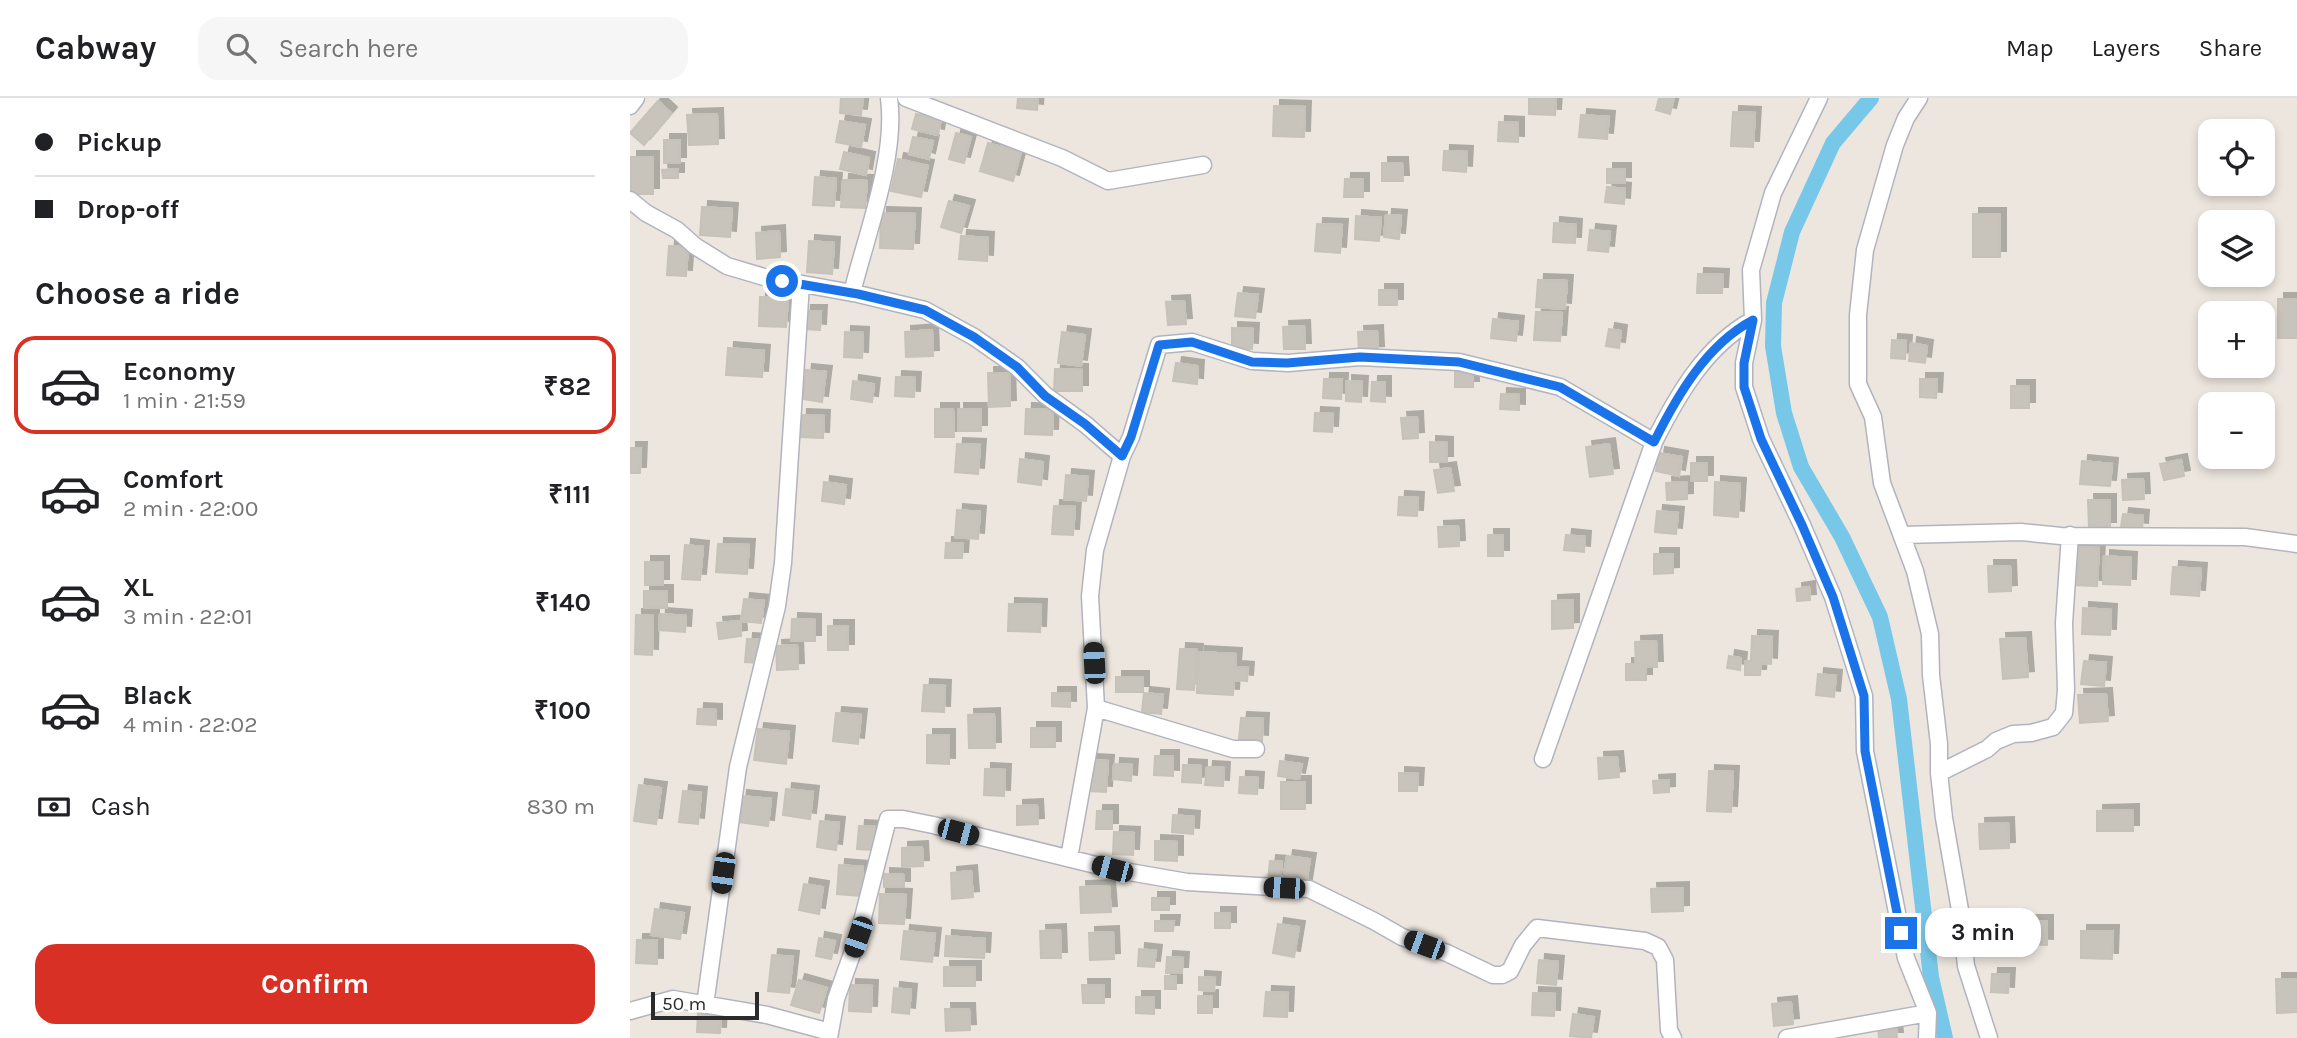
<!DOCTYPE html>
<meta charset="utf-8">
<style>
:root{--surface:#fff;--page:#f6f6f6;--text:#202124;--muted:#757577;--line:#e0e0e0;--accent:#d93025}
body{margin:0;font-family:Karla,sans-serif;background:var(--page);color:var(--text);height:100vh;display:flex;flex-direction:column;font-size:26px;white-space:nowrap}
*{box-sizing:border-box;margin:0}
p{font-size:23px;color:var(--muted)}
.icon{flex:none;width:38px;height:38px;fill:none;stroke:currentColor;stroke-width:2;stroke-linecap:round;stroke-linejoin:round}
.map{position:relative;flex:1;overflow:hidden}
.details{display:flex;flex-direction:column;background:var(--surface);width:630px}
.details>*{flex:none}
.top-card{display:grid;align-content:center;height:154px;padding:0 35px;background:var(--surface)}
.fabs{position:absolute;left:1568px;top:21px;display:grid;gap:14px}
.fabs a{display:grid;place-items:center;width:77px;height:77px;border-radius:14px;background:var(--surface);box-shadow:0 4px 10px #0003;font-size:35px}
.scale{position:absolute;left:21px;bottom:18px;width:108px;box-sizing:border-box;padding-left:7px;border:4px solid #2b2b2b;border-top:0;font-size:19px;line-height:24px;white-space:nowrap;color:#2b2b2b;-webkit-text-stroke:5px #fff;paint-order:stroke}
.end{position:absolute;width:32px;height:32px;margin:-16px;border:9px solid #1a73e8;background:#fff;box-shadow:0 0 0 4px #fff}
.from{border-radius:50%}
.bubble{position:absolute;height:49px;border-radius:21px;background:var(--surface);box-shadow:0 4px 10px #0003;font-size:23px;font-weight:700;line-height:49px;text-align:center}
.car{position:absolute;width:21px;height:42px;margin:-21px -10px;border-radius:9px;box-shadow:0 0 5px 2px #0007;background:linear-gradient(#222 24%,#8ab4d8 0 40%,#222 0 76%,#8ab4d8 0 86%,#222 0)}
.top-card b{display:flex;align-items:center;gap:24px;height:66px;font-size:26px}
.top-card b+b{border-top:2px solid var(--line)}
.top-card i{width:18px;height:18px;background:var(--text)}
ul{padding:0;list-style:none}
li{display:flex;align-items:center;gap:21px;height:98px;margin:0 14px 10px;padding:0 21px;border:4px solid transparent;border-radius:21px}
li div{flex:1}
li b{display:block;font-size:26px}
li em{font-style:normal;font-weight:700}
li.selected{border-color:var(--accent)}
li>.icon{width:63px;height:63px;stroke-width:1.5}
h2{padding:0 35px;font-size:32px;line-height:84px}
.pay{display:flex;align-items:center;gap:18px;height:77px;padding:0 35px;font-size:26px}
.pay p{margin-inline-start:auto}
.button{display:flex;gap:14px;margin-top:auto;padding:14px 35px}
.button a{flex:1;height:80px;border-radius:21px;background:var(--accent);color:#fff;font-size:28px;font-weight:700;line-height:80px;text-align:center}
header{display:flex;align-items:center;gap:42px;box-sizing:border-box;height:98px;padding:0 35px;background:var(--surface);border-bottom:2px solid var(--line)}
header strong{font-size:33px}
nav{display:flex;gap:38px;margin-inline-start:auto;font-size:24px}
.search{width:490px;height:63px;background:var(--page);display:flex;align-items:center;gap:18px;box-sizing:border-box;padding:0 24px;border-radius:21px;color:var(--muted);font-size:26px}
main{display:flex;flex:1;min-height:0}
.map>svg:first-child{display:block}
</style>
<header>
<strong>Cabway</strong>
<div class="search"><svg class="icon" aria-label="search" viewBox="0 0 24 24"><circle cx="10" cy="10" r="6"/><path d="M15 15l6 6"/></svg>Search here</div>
<nav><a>Map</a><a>Layers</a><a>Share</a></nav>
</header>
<main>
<section class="details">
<div class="top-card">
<b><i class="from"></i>Pickup</b>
<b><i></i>Drop-off</b>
</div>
<h2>Choose a ride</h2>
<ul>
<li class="selected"><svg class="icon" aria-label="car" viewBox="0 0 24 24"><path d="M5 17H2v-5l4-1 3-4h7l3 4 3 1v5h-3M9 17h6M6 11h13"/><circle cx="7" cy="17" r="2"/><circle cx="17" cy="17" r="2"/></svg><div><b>Economy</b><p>1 min · 21:59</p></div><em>₹82</em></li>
<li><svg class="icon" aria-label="car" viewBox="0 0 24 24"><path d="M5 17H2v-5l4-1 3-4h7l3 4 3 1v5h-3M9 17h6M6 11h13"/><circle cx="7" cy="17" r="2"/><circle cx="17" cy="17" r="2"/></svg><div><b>Comfort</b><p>2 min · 22:00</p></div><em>₹111</em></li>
<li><svg class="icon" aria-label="car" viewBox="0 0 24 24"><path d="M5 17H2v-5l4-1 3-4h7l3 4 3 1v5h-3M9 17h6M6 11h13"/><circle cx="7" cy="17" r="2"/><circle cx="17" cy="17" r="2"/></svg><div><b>XL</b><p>3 min · 22:01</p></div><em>₹140</em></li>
<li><svg class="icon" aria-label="car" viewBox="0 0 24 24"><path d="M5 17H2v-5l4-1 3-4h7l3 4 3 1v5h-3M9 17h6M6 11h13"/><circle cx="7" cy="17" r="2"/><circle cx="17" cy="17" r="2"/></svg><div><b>Black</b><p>4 min · 22:02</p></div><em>₹100</em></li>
</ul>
<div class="pay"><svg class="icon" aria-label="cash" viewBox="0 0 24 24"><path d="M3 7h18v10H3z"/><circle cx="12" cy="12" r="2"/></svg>Cash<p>830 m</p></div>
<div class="button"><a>Confirm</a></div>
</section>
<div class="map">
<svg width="1667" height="940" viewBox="0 0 1667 940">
<defs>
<filter id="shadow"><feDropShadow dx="6" dy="-6" stdDeviation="0" flood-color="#0004"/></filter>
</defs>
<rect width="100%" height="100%" fill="#ece6de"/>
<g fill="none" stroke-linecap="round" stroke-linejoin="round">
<path stroke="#77c8e8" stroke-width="16" d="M1241,0L1203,45L1162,134L1144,205L1143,248L1154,315L1171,369L1212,439L1250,519L1269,601L1301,879L1315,940"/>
</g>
<path fill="#c8c4bc" stroke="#c7c2b8" stroke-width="2" filter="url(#shadow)" d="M211,0H233L231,17L210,15Z
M388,0H408L407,12L387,10Z
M899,0H926L925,17L899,16Z
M1029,0H1044L1040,16L1026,12Z
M28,3L41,15L14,47L0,35Z
M644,8L675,9L674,39L643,38Z
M1103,14L1125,15L1123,49L1101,48Z
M87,16L88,46L59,47L57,17Z
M286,16L311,21L308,37L282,31Z
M951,17L979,19L977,41L949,39Z
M210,23L235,27L231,49L206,44Z
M869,24L888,25V44L868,43Z
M326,35L341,39L334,65L319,61Z
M283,39L303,43L299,61L279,56Z
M34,42H50V65H34Z
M358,45L391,54L383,83L350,73Z
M814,53L837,54L836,74L813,72Z
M214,54L239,60L236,77L210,71Z
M1,59H23V96H1Z
M268,61L298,68L291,99L261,93Z
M752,65H772L773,83H752Z
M48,71V80H33L32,72Z
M977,71H995V85H977Z
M185,79L206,81L204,108L183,107Z
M715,81H733V99H714Z
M213,82L237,83L235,110L211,109Z
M977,89L995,91L994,106L975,104Z
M319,103L339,108L331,135L311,129Z
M72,109L102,111L100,139L70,137Z
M251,115L285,116L283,151L250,150Z
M1343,116H1370V159H1343Z
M756,117L771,118L769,141L754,139Z
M726,118L751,120L749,143L725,141Z
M924,125L946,127L945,145L923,144Z
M687,126L712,127L710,155L685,153Z
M960,132L980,134L978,154L958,152Z
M149,133L150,159L127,161L126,135Z
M331,138L358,140L357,163L329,161Z
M179,143L204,145L202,176L177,174Z
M39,148L58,149L56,178L37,177Z
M1068,176L1093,177L1092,195H1067Z
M908,182L937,183L935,211L906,209Z
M749,192H767V207H749Z
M608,195L628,197L625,220L605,218Z
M130,199L158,200L156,229L129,228Z
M1648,201H1667V240H1648Z
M554,203L556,226L538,227L536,204Z
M175,213H191L190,232L174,231Z
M906,214L932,215L930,243L904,242Z
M863,221L888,224L886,243L861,240Z
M674,228L675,251H654L653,229Z
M602,230L623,231L622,251L602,250Z
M979,231L991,233L989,250L976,248Z
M302,232L303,258L276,259L275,234Z
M747,233L748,254L729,255L728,234Z
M215,234L233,235L232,260L214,259Z
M432,234L455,237L451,268L428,265Z
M1262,242L1276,243L1275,261L1261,260Z
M1281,245L1297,248L1295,265L1279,263Z
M98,250L134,253L132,279L96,277Z
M546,265L568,268L567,286L543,283Z
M825,270H843V289H825Z
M425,271L452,272V293H424Z
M176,272L196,274L192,304L173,301Z
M358,275H379L380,308L359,309Z
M266,279L285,280L284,299L265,298Z
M694,281H712L711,301L693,300Z
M1290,281H1307L1306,300L1290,299Z
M223,283L244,286L242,304L221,301Z
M716,283L732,284L731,304L716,303Z
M742,284H755V304L741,303Z
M1381,288H1399V310H1381Z
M871,296L889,297V312L870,311Z
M305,311H323L324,339H305Z
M328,311H351V333H328Z
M396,311L423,312L422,337L395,336Z
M685,315L703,316L702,334L684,333Z
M171,317L194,318L193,340L170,339Z
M787,319L788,340L773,341L771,320Z
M800,344L817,345V364H800Z
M327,346L350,347L348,376L325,374Z
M979,346L983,376L960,379L956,349Z
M0,350H11L10,375H0Z
M1029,355L1052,359L1049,378L1026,373Z
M390,361L413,364L411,387L388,384Z
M1551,362L1554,378L1534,382L1530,366Z
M1452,363L1482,366L1480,388L1450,386Z
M1061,365H1077V383H1061Z
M820,370L824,393L808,395L804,372Z
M436,377L458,379L456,403L434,401Z
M1513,381L1514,401L1493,402L1492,382Z
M194,384L216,387L214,406L192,403Z
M1057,384V401L1037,402L1036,385Z
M1085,384L1110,386L1108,419L1084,417Z
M769,399L788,400L787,418L768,417Z
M1458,402H1480V430H1459Z
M424,408L445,409L443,437L422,436Z
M327,412L350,414L348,441L325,439Z
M1027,413L1048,415L1046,436L1025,434Z
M1493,416L1513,418L1512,431L1491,429Z
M828,428L829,448L809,449L808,429Z
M858,437H873V458H858Z
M936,437L955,439L954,454L934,452Z
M316,445L333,446L332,460H315Z
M88,446L119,447L117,476L86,474Z
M55,447L73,449L70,482L52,481Z
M1443,449L1469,450L1467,488L1441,487Z
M1024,456H1043V475L1024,476Z
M1474,458L1501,460L1500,487L1473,486Z
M15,464H33V487H15Z
M1358,468H1380L1381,493L1359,494Z
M1543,469L1571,471L1569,498L1541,496Z
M1179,489L1180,502L1167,503L1166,491Z
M14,493H37V510H14Z
M114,501L134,503L131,525L111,523Z
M943,502V530L922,531V503Z
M379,506L411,507L410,534L378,533Z
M1453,510L1481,512L1480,537L1452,536Z
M30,516L56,518L55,534L29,532Z
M6,517L23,518L22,557L5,556Z
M162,521L185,522V543H161Z
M110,523L111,538L89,541L87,525Z
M198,528H218V552H198Z
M1122,538L1142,539L1141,566L1131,565L1130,577H1115V563H1121Z
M1395,540L1398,579L1373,581L1370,541Z
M117,541L131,542L129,565L115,564Z
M1026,543L1027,569H1016V582H996V566H1006L1005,544Z
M167,547L168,571L147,572L146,548Z
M550,551L567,552L564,592L547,591Z
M569,554L606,556L605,569L618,570L617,583L604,582L603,597L567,595Z
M1099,558L1111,560L1110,572L1097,570Z
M1454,563L1476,565L1474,588L1451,586Z
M1188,576L1206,578L1204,599L1186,597Z
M486,579H513V594H486Z
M294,587L315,588L314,614L292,613Z
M422,595H440V609L422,608Z
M514,595L533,597L531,616L512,614Z
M1476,596L1478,623L1450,625L1448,597Z
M68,611L86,612V627L67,626Z
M206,615L231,617L228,646L203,643Z
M364,616L365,650H339L338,617Z
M611,620L633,621L632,643L609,641Z
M401,630H425V649H401Z
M128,631L159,634L156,666L124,662Z
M297,637H319V666L297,665Z
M525,658H543V678L524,677Z
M987,659L989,679L969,681L968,660Z
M460,662L478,663L476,694L459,693Z
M650,663L672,666L669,681L648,678Z
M484,666L502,667L501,683L483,681Z
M553,667L571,668V685L552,684Z
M577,669L594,670L593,688L575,687Z
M355,671L375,672L374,698L354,697Z
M1079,673L1103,674L1101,714L1077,713Z
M769,675L788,676L787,693H769Z
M610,679L628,680L627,696L609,695Z
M1039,682V694L1024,695L1023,683Z
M651,684H675V711H651Z
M9,687L31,690L26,726L4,723Z
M156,691L183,694L180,721L153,717Z
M53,693L71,695L68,726L49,724Z
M111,698L141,701L138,728L108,724Z
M407,707L408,726L387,727V708Z
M1503,712V733H1467V713Z
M467,713H482V731H466Z
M543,717L564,719L563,736L542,734Z
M190,723L209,725L206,752L187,749Z
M1378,725L1379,750L1350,751L1349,726Z
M229,728L245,729L244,752L227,751Z
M484,734L504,735L503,757L483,756Z
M525,743L547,744V763L525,762Z
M292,749L293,768L272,769V750Z
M657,758L680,761L676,787L653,783Z
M640,763L652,764L650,783L638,782Z
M209,767L233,769L231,798L207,796Z
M341,773L343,799L322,801L321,775Z
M254,776L274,777V789H254Z
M174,786L193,789L189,816L169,812Z
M479,788L481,814L451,815L450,789Z
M1053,790V813L1022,814L1021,791Z
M250,796L276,797L274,826L249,825Z
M522,800H539V812H522Z
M25,811L54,815L50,841L21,837Z
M585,815H600V830H585Z
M525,823H544L543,833H525Z
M1395,823H1417V847L1394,846Z
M648,826L669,829L664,859L643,855Z
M430,832L431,860H411L410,833Z
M274,833L305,836L302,864L271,861Z
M1451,833H1483L1482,861L1451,860Z
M483,834L484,861L460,862L459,835Z
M316,838L355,841L354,860L315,858Z
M189,840L205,843L201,861L186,858Z
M7,842H27V866L6,865Z
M509,851L526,853L524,869L508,868Z
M142,857L163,859L159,895L138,893Z
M537,859L553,860L552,875H536Z
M909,862L928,864L926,887L907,885Z
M314,869H345V888H314Z
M1362,876H1379L1378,895L1361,894Z
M535,878H546V891H535Z
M569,879L585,880L584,893L569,892Z
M1646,881H1667V914L1647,915Z
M169,882L197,890L189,915L161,907Z
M220,887L242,888L241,914L219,913Z
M452,887H474V905H453Z
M264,890L281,892L279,916L262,914Z
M636,894L658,895L657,919L634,918Z
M903,895L925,896L924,918L902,917Z
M568,898H582V915H568Z
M506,899H524V916L506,915Z
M1161,904L1163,926L1144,928L1142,906Z
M315,911H339L340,932L316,933Z
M68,915L91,916L90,935L67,934Z
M943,916L964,919L961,940L940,938Z
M1248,930H1266L1267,940H1249Z"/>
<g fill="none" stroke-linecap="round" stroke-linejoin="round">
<g stroke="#b1b4be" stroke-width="19">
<path id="minor" d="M276,0L432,60L478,83L573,67
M1189,0L1143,95L1121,172L1123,222L1114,265V289L1131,341L1172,427L1203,499L1234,598L1235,653L1276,860L1298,915L1297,940
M1289,0L1276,20L1265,47L1235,152L1228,217V286L1243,319L1252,385L1285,473L1300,536L1301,577L1309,646V675L1314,720L1330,812L1336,868L1359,940
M0,8L6,0
M0,102L16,115L47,132L65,148L97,168L134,179L228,196L295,212L344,239L387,269L415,297L455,326L492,358L465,452L460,498L466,610L439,760
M222,195C236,137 267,59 259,0
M492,358L501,339L529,247L562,244L622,263L658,265L730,259L829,264L930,289L1024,344
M1272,437L1391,434L1431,438L1615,439L1667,446
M466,610L603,651H626
M913,661L1024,344C1047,298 1076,247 1123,222
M1309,675L1357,651L1366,643L1383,636L1401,635L1423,629L1434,615L1436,592L1434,525L1440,437
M75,907L108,669L147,508L153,465L171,186
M0,913L43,901L137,917L200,934
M199,940L206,901L228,839L258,721H273L303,727L482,771L557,784L679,791L744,823L772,839L817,855L863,877H872L880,873L893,847L907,830L1015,843L1028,849L1035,862L1039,932L1043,940
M1157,940L1298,915"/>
</g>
<use href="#minor" stroke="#fff" stroke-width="16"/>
</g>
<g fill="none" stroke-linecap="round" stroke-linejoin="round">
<path stroke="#1a73e8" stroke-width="9" d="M152,183L228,196L295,212L344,239L387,269L415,298L455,326L492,358L501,339L529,247L562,244L622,264L657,265L730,259L829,264L930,289L1024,344C1047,298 1076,247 1123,222L1114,265V289L1131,341L1172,427L1203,499L1234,598L1235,653L1271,835"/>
</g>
</svg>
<div class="fabs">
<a><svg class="icon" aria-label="locate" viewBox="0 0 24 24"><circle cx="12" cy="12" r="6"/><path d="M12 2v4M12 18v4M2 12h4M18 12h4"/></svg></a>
<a><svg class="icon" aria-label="layers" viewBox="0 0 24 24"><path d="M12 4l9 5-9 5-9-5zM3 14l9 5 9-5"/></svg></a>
<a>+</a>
<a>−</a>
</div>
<div class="scale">50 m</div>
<i class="end from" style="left:152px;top:183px"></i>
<i class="end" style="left:1271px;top:835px"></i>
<div class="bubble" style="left:1295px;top:810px;width:116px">3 min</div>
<i class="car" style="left:464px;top:565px;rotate:357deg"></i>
<i class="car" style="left:328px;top:734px;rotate:105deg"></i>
<i class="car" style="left:482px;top:771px;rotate:285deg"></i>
<i class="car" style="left:93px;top:775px;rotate:188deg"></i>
<i class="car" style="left:654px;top:790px;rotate:273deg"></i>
<i class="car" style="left:228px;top:839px;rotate:199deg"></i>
<i class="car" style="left:794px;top:847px;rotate:290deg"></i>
</div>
</main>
